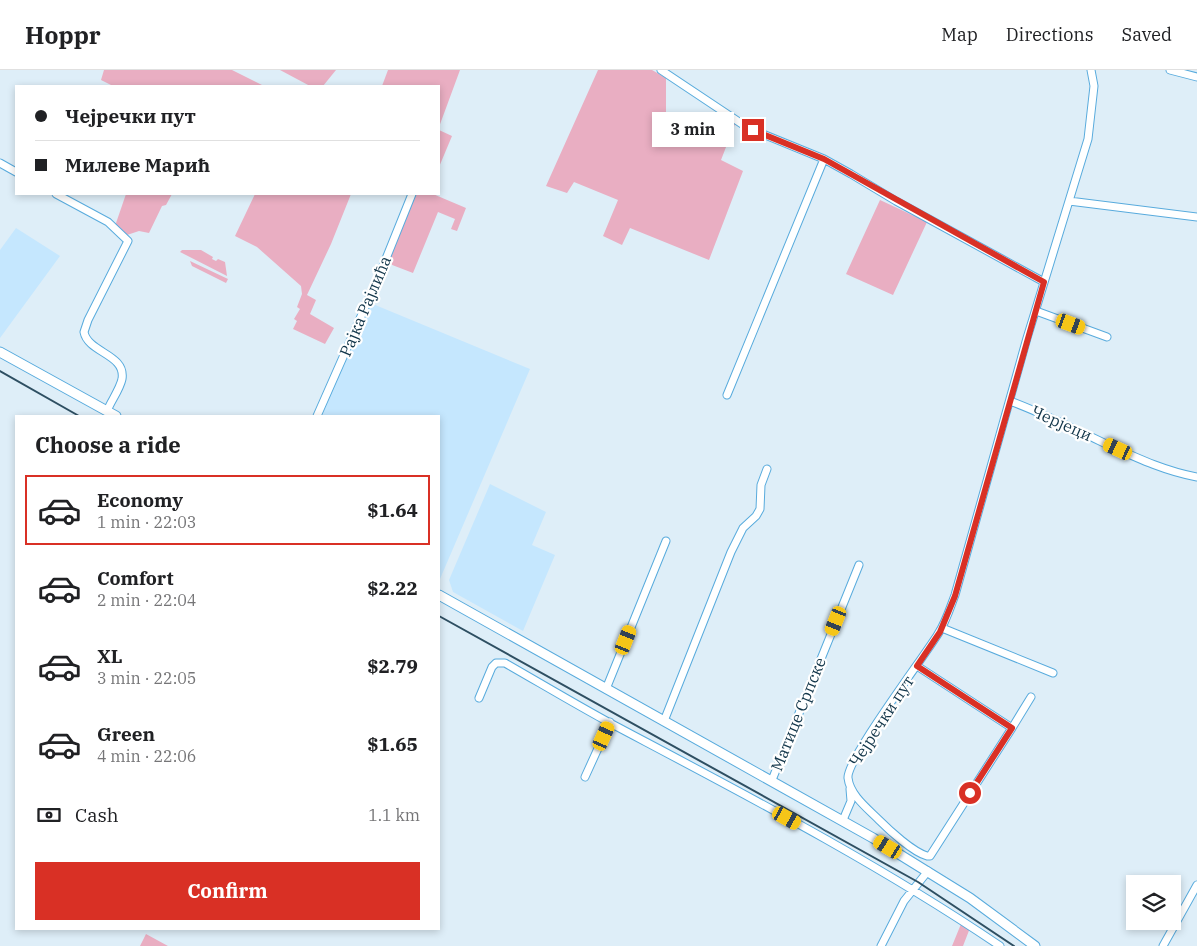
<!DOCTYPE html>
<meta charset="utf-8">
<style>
:root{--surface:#fff;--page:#f6f6f6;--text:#202124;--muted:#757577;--line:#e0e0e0;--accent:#d93025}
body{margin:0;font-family:"IBM Plex Serif",serif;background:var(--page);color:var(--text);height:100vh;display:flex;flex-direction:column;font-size:19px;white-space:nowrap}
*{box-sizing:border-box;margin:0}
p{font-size:16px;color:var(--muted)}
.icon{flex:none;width:28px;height:28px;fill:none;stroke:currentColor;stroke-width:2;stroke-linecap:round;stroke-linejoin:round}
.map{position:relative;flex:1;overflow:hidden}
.drawer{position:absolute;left:15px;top:345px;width:425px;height:515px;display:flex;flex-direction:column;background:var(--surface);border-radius:0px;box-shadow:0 2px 8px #0003}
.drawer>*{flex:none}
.top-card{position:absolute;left:15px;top:15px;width:425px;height:110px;border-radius:0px;box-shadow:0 2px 8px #0003;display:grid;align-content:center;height:110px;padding:0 20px;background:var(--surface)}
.fabs{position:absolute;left:1126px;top:805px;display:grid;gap:10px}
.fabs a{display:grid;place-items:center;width:55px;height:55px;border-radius:0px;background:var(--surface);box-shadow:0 2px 8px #0003;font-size:25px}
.end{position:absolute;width:22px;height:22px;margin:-11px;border:6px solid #d93025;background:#fff;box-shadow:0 0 0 2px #fff}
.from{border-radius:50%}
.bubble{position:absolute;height:35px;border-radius:0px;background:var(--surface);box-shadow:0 2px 8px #0003;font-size:16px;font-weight:700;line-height:35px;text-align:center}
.car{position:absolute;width:15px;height:30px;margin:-15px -8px;border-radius:6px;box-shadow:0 0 4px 1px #0007;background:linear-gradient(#f5c518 24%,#345 0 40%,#f5c518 0 76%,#345 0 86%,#f5c518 0)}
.top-card b{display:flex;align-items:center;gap:18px;height:48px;font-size:19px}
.top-card b+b{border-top:1px solid var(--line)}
.top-card i{width:12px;height:12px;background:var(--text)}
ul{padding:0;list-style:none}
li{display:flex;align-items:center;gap:15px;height:70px;margin:0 10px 8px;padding:0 10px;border:2px solid transparent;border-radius:0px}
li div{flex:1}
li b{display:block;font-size:19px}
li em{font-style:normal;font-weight:700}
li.current{border-color:var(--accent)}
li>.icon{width:45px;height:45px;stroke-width:1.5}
h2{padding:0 20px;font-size:22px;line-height:60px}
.pay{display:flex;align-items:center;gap:12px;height:55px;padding:0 20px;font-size:19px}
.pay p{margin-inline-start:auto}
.action{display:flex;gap:10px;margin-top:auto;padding:10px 20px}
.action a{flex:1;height:58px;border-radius:0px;background:var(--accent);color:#fff;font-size:20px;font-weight:700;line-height:58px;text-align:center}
header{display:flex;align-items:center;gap:30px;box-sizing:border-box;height:70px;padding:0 25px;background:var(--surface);border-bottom:1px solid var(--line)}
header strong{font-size:24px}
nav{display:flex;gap:28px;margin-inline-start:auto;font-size:18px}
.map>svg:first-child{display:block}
</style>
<header>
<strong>Hoppr</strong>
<nav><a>Map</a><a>Directions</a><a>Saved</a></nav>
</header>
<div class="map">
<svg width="1197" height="876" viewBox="0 0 1197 876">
<rect width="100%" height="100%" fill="#deeef8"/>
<path fill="#c5e7fe" d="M16,158L60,186L0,268V180Z
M368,232L530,299L440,509L439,508V346H322Z
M490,414L546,442L532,475L555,485L523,561L453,522L449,510Z"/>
<path fill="#e9aec2" d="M104,0H232L264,16H113L101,10Z
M280,0H336L323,16H310Z
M388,0H460L439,57V16H382Z
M598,0H652L666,8V56L704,74L719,45L735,54L721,90L743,101L709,190L630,158L622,175L603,166L618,130L574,112L567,123L546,116Z
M439,60L452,66L439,97Z
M126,124H172L166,135L162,136L149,163L139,161L127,165L115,156Z
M255,124H351L331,174L307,225L316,230L310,244L334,258L325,274L293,259L297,251L294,249L300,239L297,237L302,224L301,216L257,177L235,166Z
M415,124H433L466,138L457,161L451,159L455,149L438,142L413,203L387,193Z
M880,130L927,152L893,225L846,204Z
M182,180H201L213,187L212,189L216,191L218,189L225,192L227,206L182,183L180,182Z
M190,191L228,209L226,213L192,196Z
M961,854L970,858L963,876H952Z
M146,864L168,876H140Z"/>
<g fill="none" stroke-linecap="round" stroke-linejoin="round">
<g stroke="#58abdd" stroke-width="9">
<path id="minor" d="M661,0L748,58L824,89L851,104L896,131L1044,212
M1170,0L1197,7
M0,93L16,102
M56,124L108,152L128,171L88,250L84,262C88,283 126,284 122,309C120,319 111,331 107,341
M1069,131L1197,147
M1036,241L1107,267
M727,325L824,89
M1010,331C1042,343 1073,358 1104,373C1135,387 1164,401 1197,407
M317,346L381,201L412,124
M942,558L1053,603
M917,596L1012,658L930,786H927C913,782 890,761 879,750C867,738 850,725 848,708C846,690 924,587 938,564C946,552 950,538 955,525L1027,268L1088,69L1094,16L1091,0
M606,619L666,471
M479,628L492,597L496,593H505C540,613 575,634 610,653C742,723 876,792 1000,876
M664,651L731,482L743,458L756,446L760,439L761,415L767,399
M1012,658L1031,627
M585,707L610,652
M772,710L859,495
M843,750L851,731L850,719
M881,876L904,831L928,801
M1163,876L1197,815"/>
</g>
<g stroke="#58abdd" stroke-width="11">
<path id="major" d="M0,282L116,346
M439,525L873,768L970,828L1035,876"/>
</g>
<use href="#minor" stroke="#fff" stroke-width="7"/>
<use href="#major" stroke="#fff" stroke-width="9"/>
<path stroke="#2e4f62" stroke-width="2" d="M0,301L79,346
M439,546L918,812L1014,876"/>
</g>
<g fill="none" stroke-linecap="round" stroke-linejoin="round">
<path stroke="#d93025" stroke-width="6" d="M753,60L824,89L1044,212L955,526L940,562L917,596L1012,658L970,723"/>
</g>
<g text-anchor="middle" stroke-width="4.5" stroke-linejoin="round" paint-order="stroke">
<g font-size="16" fill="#113549" stroke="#fff">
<text transform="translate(365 236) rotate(-67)" y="6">Рајка Рајлића</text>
<text transform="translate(1062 353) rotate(24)" y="6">Черјеци</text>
<text transform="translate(798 644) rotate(-68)" y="6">Матице Српске</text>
<text transform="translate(881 651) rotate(-57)" y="6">Чејречки пут</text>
</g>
</g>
</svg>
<div class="fabs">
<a><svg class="icon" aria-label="layers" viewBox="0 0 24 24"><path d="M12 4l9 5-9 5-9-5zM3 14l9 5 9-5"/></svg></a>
</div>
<i class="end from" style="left:970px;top:723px"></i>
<i class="end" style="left:753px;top:60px"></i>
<div class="bubble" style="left:652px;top:42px;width:82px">3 min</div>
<i class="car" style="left:1071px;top:254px;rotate:110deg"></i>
<i class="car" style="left:1118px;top:379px;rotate:295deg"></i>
<i class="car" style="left:836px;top:551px;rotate:202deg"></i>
<i class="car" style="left:626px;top:570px;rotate:22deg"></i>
<i class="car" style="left:604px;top:666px;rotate:24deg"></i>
<i class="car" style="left:787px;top:748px;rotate:119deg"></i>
<i class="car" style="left:888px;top:777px;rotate:301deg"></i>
<div class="top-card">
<b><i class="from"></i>Чејречки пут</b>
<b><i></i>Милеве Мaрић</b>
</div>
<section class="drawer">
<h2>Choose a ride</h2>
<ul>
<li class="current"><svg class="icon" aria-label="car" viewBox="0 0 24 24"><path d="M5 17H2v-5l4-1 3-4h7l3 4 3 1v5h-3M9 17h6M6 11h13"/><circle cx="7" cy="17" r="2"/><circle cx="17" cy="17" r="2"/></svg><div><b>Economy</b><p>1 min · 22:03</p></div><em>$1.64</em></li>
<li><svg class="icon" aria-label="car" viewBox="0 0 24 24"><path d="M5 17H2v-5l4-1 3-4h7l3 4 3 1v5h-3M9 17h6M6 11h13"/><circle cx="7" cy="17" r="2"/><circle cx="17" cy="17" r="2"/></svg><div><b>Comfort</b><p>2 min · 22:04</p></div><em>$2.22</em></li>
<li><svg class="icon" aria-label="car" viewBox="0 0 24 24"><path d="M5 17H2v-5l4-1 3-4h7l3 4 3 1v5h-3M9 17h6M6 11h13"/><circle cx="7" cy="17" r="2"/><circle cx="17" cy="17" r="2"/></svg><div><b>XL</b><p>3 min · 22:05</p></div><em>$2.79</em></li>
<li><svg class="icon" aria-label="car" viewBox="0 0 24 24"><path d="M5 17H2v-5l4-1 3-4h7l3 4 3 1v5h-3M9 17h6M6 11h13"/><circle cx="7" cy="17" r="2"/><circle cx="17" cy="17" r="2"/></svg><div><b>Green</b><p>4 min · 22:06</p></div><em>$1.65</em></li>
</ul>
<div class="pay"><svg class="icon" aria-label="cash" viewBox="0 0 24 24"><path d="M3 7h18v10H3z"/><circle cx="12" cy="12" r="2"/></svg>Cash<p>1.1 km</p></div>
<div class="action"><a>Confirm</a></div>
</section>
</div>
